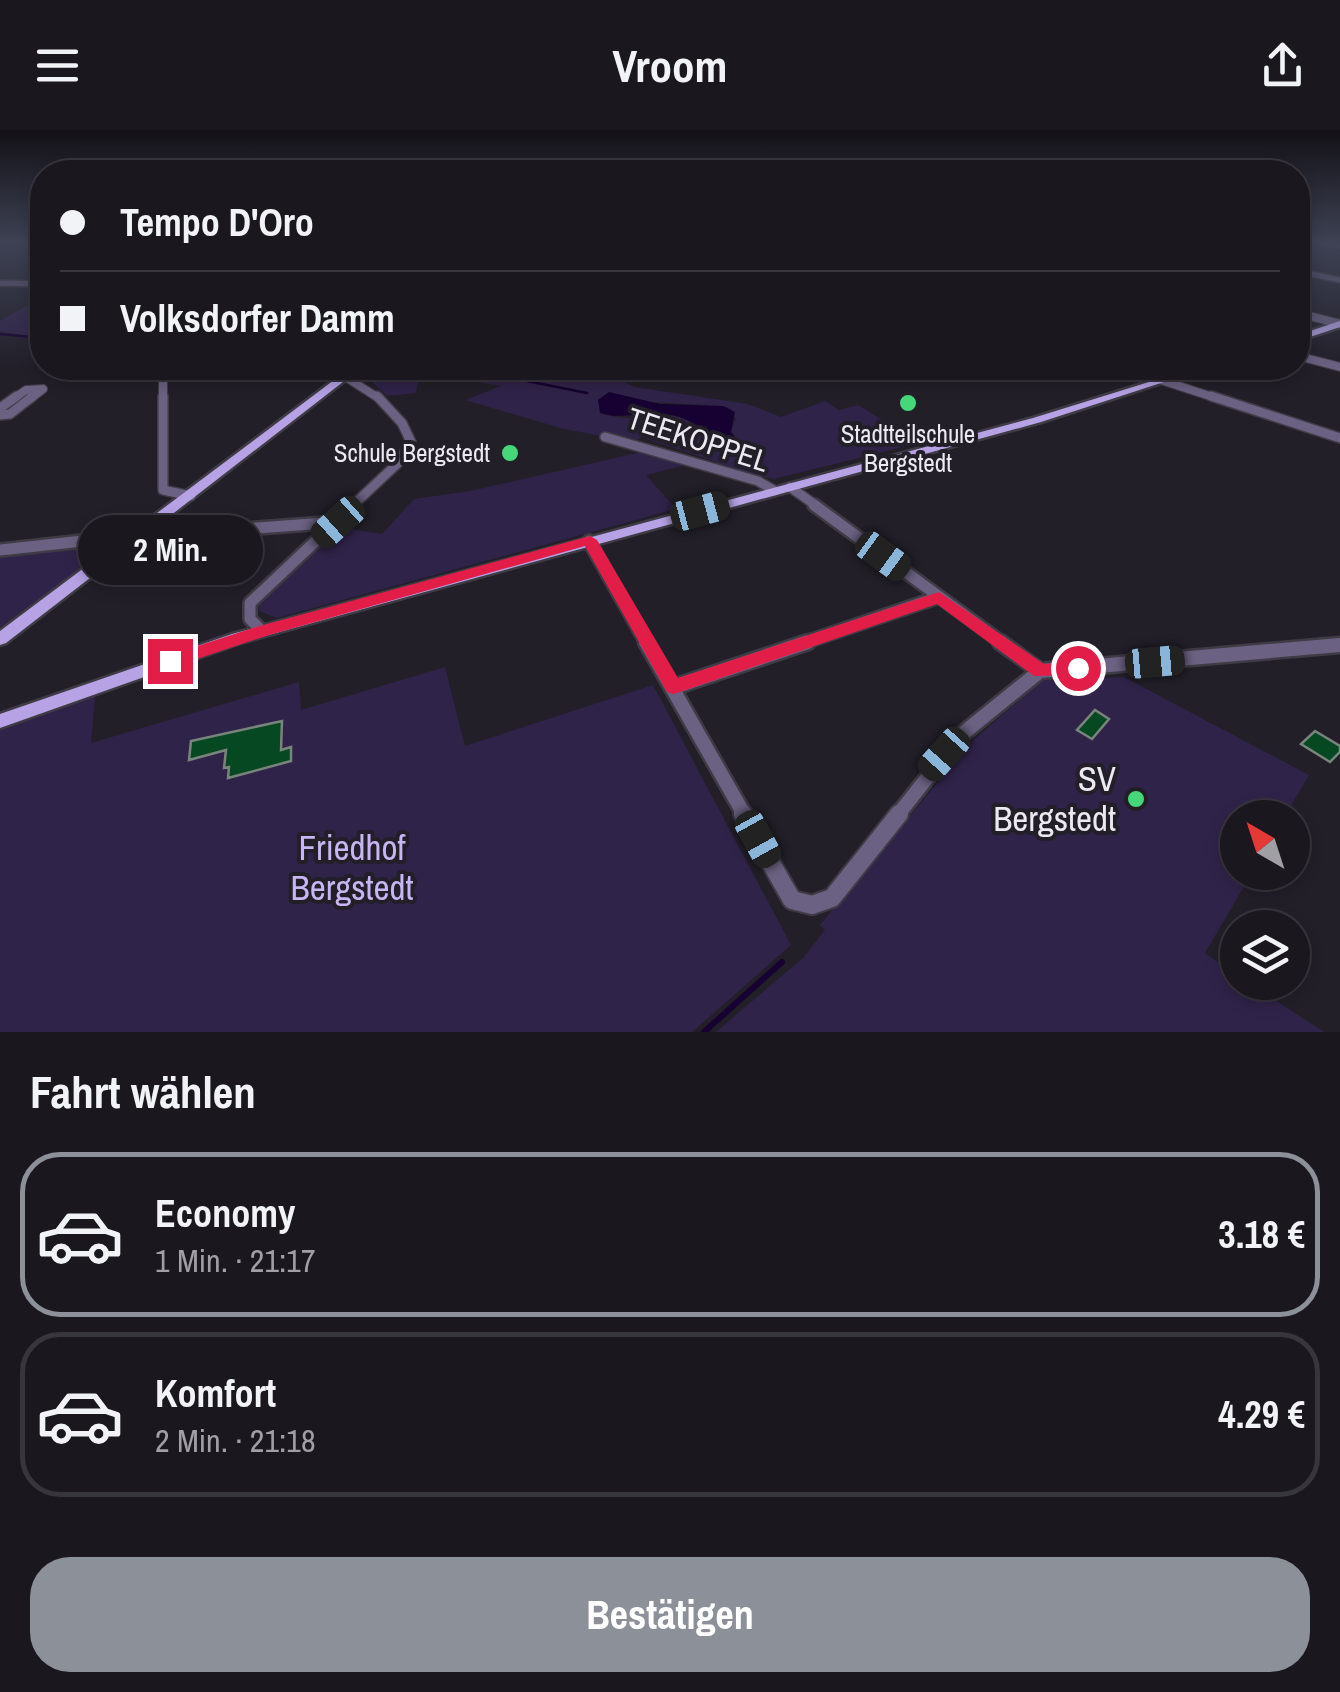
<!DOCTYPE html>
<html lang="de">
<meta charset="utf-8">
<style>
:root{--surface:#1a171f;--page:#27242c;--text:#f1f3f6;--muted:#9f9fa4;--line:#38363d;--accent:#8c9099}
body{margin:0;font-family:"Archivo Narrow",sans-serif;background:var(--page);color:var(--text);height:100vh;display:flex;flex-direction:column;font-size:38px;white-space:nowrap}
*{box-sizing:border-box;margin:0}
p{font-size:32px;color:var(--muted)}
.icon{flex:none;width:55px;height:55px;fill:none;stroke:currentColor;stroke-width:2;stroke-linecap:round;stroke-linejoin:round}
.map{position:relative;height:902px;overflow:hidden}
.side{display:flex;flex-direction:column;background:var(--surface);flex:1}
.side>*{flex:none}
.hud{position:absolute;left:30px;top:30px;width:1280px;height:220px;border-radius:40px;box-shadow:0 5px 15px #0003,0 0 0 2px var(--line);display:grid;align-content:center;height:220px;padding:0 30px;background:var(--surface)}
.needle{width:65px;rotate:321deg}
.fabs{position:absolute;left:1220px;top:670px;display:grid;gap:20px}
.fabs a{display:grid;place-items:center;width:90px;height:90px;border-radius:50%;background:var(--surface);box-shadow:0 5px 15px #0003,0 0 0 2px var(--line);font-size:50px}
.end{position:absolute;width:45px;height:45px;margin:-22px;border:12px solid #e11d48;background:#fff;box-shadow:0 0 0 5px #fff}
.from{border-radius:50%}
.bubble{position:absolute;height:70px;border-radius:35px;background:var(--surface);box-shadow:0 5px 15px #0003,0 0 0 2px var(--line);font-size:32px;font-weight:800;line-height:70px;text-align:center}
.car{position:absolute;width:30px;height:60px;margin:-30px -15px;border-radius:12px;box-shadow:0 0 8px 2px #0007;background:linear-gradient(#222 24%,#8ab4d8 0 40%,#222 0 76%,#8ab4d8 0 86%,#222 0)}
.hud b{display:flex;align-items:center;gap:35px;height:95px;font-size:38px}
.hud b+b{border-top:2px solid var(--line)}
.hud i{width:25px;height:25px;background:var(--text)}
ul{padding:0;list-style:none}
li{display:flex;align-items:center;gap:30px;height:165px;margin:0 20px 15px;padding:0 10px;border:5px solid var(--line);border-radius:40px}
li div{flex:1}
li b{display:block;font-size:38px}
li em{font-style:normal;font-weight:800}
li.current{border-color:var(--accent)}
li>.icon{width:90px;height:90px;stroke-width:1.5}
h2{padding:0 30px;font-size:45px;line-height:120px}
.cta{display:flex;gap:20px;margin-top:auto;padding:20px 30px}
.cta a{flex:1;height:115px;border-radius:40px;background:var(--accent);color:#fff;font-size:40px;font-weight:800;line-height:115px;text-align:center}
header{display:flex;justify-content:space-between;align-items:center;height:130px;padding:0 30px;background:var(--surface);font-size:45px;font-weight:800}
.map>svg:first-child{display:block}
</style>
<header><svg class="icon" aria-label="menu" viewBox="0 0 24 24"><path d="M4 6h16M4 12h16M4 18h16"/></svg>Vroom<svg class="icon" aria-label="share" viewBox="0 0 24 24"><path d="M12 15V3M7 8l5-5 5 5M5 13v7h14v-7"/></svg></header>
<div class="map">
<svg width="1340" height="902" viewBox="0 0 1340 902">
<rect width="100%" height="100%" fill="#221f29"/>
<path fill="#302349" fill-rule="evenodd" d="M42,167V207L0,202V191Z
M175,238H345L330,249Z
M359,238H388V242L410,245L476,240L470,238H630L617,242V249L635,257L748,274L781,287L825,271L839,280L858,275L919,313L774,349L716,335L717,332L641,307L634,312L564,299L465,270L501,256L459,249L418,251L416,263L387,266L366,246L352,242ZM651,272L706,275L736,288L731,302L747,321L728,324C669,257 661,302 600,283Z
M642,322L686,335L646,345L676,379L277,488L259,481V474L338,397L382,404L414,369L470,361Z
M110,417L0,497V422Z
M445,537L465,616L653,555L791,815L692,902H0V599L95,565L91,613L299,552L301,580Z
M1046,547L1054,551L1124,547L1309,645L1284,687L1238,688V742L1252,743L1205,823L1237,845L1238,852L1249,853L1324,902H716L804,827L825,800L820,795L970,613Z"/>
<path fill="#170132" d="M609,262L660,274L724,276L735,282L731,302L747,321L746,326L728,324C704,297 685,281 647,284C631,285 615,288 600,283L598,270Z"/>
<g fill="none" stroke-linecap="round" stroke-linejoin="round">
<path stroke="#170132" stroke-width="2.5" d="M0,204L42,208
M477,241L587,263"/>
<path stroke="#170132" stroke-width="6" d="M704,902L782,832"/>
</g>
<path fill="#054822" stroke="#79857c" stroke-width="2.5" d="M1095,580L1109,589L1092,609L1077,600Z
M282,591L281,620L291,617V631L228,648L229,637L224,638L226,620L189,630L191,611Z
M1315,601L1340,616V622L1330,632L1301,614Z"/>
<g fill="none" stroke-linecap="round" stroke-linejoin="round">
<g stroke="#3e3b45" stroke-width="8">
<path id="minor-far5" d="M1324,113L1340,115
M1298,141L1340,150
M0,153L42,154"/>
</g>
<g stroke="#3e3b45" stroke-width="10">
<path id="minor-far4" d="M1298,183L1340,194
M1298,226L1340,237
M163,238V269
M1124,238L1219,269
M344,246L380,269
M13,269L26,260L43,259
M30,269L43,259"/>
</g>
<g stroke="#3e3b45" stroke-width="12">
<path id="minor-far3" d="M163,266V360L191,366
M1211,266L1340,308
M0,278L17,266
M0,285L10,284L33,266
M605,307L758,351L775,361
M790,357L818,377
M351,377L397,334L411,312L402,293L377,266"/>
</g>
<g stroke="#3e3b45" stroke-width="16">
<path id="minor-far2" d="M814,375L1004,514
M143,403L165,405L338,392
M589,411L647,514
M0,420L92,410L129,413
M262,501L250,489V473L354,375
M800,514L939,467"/>
</g>
<g stroke="#3e3b45" stroke-width="19">
<path id="minor-far1" d="M646,512L745,686
M1000,512L1040,541L1340,515
M674,557L808,512
M897,686L961,605L1040,541"/>
</g>
<g stroke="#3e3b45" stroke-width="22">
<path id="minor" d="M743,684L792,770L812,775L832,768L899,684"/>
</g>
<g stroke="#3e3b45" stroke-width="5">
<path id="major" d="M1340,191V197L1298,211V205Z
M350,238H361L6,513L0,515V501Z
M1194,238H1207L1041,292L243,512L0,598V584L232,504L1033,288Z"/>
</g>
<use href="#minor-far5" stroke="#6b6182" stroke-width="5"/>
<use href="#minor-far4" stroke="#6b6182" stroke-width="8"/>
<use href="#minor-far3" stroke="#6b6182" stroke-width="9"/>
<use href="#minor-far2" stroke="#6b6182" stroke-width="11"/>
<use href="#minor-far1" stroke="#6b6182" stroke-width="14"/>
<use href="#minor" stroke="#6b6182" stroke-width="18"/>
<use href="#major" fill="#b6a2e5" fill-rule="evenodd"/>
</g>
<linearGradient id="sky" x2="0" y2="1"><stop stop-color="#131117"/><stop offset="0.47" stop-color="#3e4254"/><stop offset="1" stop-color="#3e4254" stop-opacity="0"/></linearGradient>
<rect width="1340" height="239" fill="url(#sky)"/>
<path fill="#e11d48" d="M590,406L597,410L678,548L939,462L1044,534L1078,531L1088,538L1078,545L1034,546L937,474L674,564L667,562L585,416L269,505L170,538L161,531L164,527L256,497Z"/>
<g fill="#45d77a" stroke="#221f29" stroke-width="4">
<circle cx="908" cy="273" r="10"/>
<circle cx="510" cy="323" r="10"/>
<circle cx="1136" cy="669" r="10"/>
</g>
<g text-anchor="middle" stroke-width="8" stroke-linejoin="round" paint-order="stroke">
<g font-size="25" fill="#eceaf1" stroke="#221f29">
<text x="908" y="313">Stadtteilschule<tspan x="908" dy="29">Bergstedt</tspan></text>
<text x="490" y="332" text-anchor="end">Schule Bergstedt</text>
</g>
<g font-size="30" fill="#eceaf1" stroke="#221f29">
<text transform="translate(698 310) rotate(18)" y="10">TEEKOPPEL</text>
</g>
<g font-size="35" fill="#eceaf1" stroke="#221f29" text-anchor="end">
<text x="1116" y="661">SV<tspan x="1116" dy="40">Bergstedt</tspan></text>
</g>
<g font-size="35" fill="#c8b6f3" stroke="#221f29">
<text x="352" y="730">Friedhof<tspan x="352" dy="40">Bergstedt</tspan></text>
</g>
</g>
</svg>
<div class="fabs">
<a><svg class="needle" viewBox="-14 -14 28 28"><path d="M0-13l5 13h-10z" fill="#e53935"/><path d="M0 13l5-13h-10z" fill="#9f9fa4"/></svg></a>
<a><svg class="icon" aria-label="layers" viewBox="0 0 24 24"><path d="M12 4l9 5-9 5-9-5zM3 14l9 5 9-5"/></svg></a>
</div>
<i class="end from" style="left:1078px;top:538px"></i>
<i class="end" style="left:170px;top:531px"></i>
<div class="bubble" style="left:78px;top:385px;width:185px">2 Min.</div>
<i class="car" style="left:700px;top:381px;rotate:75deg"></i>
<i class="car" style="left:338px;top:392px;rotate:228deg"></i>
<i class="car" style="left:883px;top:426px;rotate:126deg"></i>
<i class="car" style="left:1155px;top:532px;rotate:85deg"></i>
<i class="car" style="left:944px;top:624px;rotate:222deg"></i>
<i class="car" style="left:758px;top:709px;rotate:151deg"></i>
<div class="hud">
<b><i class="from"></i>Tempo D'Oro</b>
<b><i></i>Volksdorfer Damm</b>
</div>
</div>
<section class="side">
<h2>Fahrt wählen</h2>
<ul>
<li class="current"><svg class="icon" aria-label="car" viewBox="0 0 24 24"><path d="M5 17H2v-5l4-1 3-4h7l3 4 3 1v5h-3M9 17h6M6 11h13"/><circle cx="7" cy="17" r="2"/><circle cx="17" cy="17" r="2"/></svg><div><b>Economy</b><p>1 Min. · 21:17</p></div><em>3.18 €</em></li>
<li><svg class="icon" aria-label="car" viewBox="0 0 24 24"><path d="M5 17H2v-5l4-1 3-4h7l3 4 3 1v5h-3M9 17h6M6 11h13"/><circle cx="7" cy="17" r="2"/><circle cx="17" cy="17" r="2"/></svg><div><b>Komfort</b><p>2 Min. · 21:18</p></div><em>4.29 €</em></li>
</ul>
<div class="cta"><a>Bestätigen</a></div>
</section>
